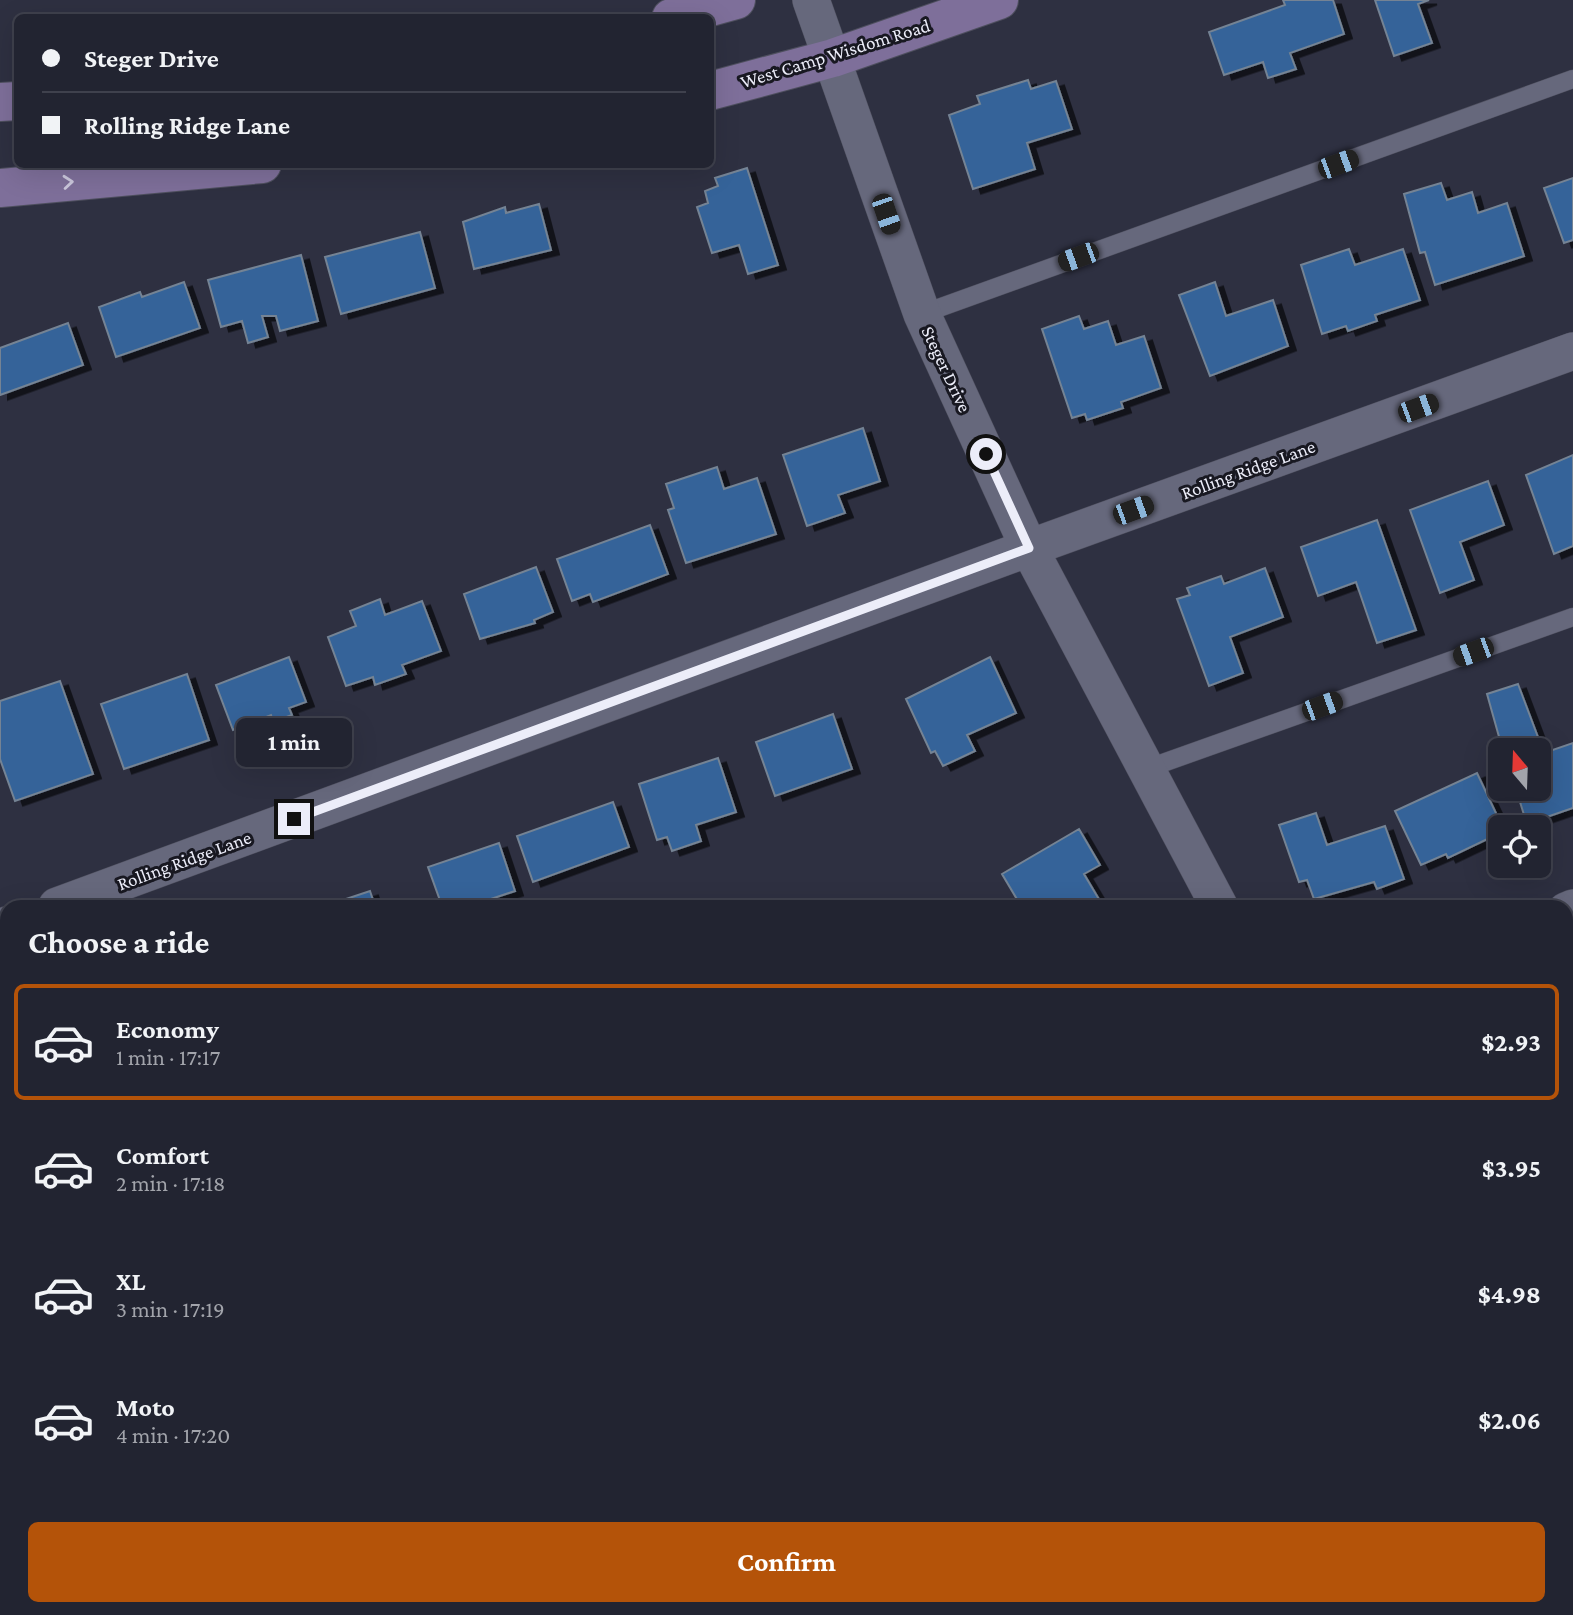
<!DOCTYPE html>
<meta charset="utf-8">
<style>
:root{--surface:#222431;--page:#2e303d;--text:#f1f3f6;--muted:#a2a4ab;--line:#3f414d;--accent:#b45309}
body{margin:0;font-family:"Crimson Pro",serif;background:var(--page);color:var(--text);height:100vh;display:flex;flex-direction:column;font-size:26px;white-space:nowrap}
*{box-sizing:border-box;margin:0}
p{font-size:23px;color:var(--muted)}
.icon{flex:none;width:38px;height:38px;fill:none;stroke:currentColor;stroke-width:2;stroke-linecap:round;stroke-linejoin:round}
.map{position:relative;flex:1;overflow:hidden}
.details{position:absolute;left:0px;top:900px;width:1573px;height:716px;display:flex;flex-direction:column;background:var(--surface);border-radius:21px 21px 0 0;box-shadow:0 7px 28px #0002,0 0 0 2px var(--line)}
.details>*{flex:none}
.banner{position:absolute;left:14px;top:14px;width:700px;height:154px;border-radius:10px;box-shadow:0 7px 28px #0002,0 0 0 2px var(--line);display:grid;align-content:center;height:154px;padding:0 28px;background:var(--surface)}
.needle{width:46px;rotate:341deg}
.controls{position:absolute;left:1488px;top:738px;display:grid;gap:14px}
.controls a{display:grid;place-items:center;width:63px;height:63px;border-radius:10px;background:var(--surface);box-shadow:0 7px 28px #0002,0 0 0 2px var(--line);font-size:35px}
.end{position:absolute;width:32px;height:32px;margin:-16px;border:9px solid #ecedf9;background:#111;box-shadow:0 0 0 4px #111}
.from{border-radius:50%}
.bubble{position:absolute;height:49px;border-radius:10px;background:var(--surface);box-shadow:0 7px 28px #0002,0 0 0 2px var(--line);font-size:23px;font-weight:700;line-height:49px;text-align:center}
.car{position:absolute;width:21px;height:42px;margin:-21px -10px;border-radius:9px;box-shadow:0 0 5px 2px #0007;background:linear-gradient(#222 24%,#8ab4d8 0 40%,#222 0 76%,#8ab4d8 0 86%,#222 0)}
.banner b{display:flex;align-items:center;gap:24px;height:66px;font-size:26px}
.banner b+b{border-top:2px solid var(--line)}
.banner i{width:18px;height:18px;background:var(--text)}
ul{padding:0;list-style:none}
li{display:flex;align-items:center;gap:21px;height:116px;margin:0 14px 10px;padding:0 14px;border:4px solid transparent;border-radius:10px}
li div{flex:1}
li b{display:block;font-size:26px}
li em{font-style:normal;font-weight:700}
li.selected{border-color:var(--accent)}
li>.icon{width:63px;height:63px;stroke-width:1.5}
h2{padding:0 28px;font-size:32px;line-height:84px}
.primary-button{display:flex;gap:14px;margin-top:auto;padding:14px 28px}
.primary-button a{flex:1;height:80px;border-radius:10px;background:var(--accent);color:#fff;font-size:28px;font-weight:700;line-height:80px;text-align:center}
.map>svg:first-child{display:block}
</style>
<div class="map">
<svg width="1573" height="1615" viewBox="0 0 1573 1615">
<defs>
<filter id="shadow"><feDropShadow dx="8" dy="4.5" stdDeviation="0" flood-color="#0009"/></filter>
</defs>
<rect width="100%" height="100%" fill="#2e3041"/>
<path fill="#346499" stroke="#748394" stroke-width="2" filter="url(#shadow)" d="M1283,0H1333L1344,34L1290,53L1296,69L1268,78L1263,62L1224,75L1209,32L1285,5Z
M1375,0H1429L1418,4L1432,43L1394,56Z
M1028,80L1031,89L1056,81L1072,129L1027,143L1035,169L973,189L949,115L980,104L977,96Z
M747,168L778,265L748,274L739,245L712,253L697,207L708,203L705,191L718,186L715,178Z
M1573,178V240L1564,243L1544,188Z
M1441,183L1447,200L1472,192L1478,213L1507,203L1524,256L1435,285L1425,252L1420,253L1404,194Z
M539,204L551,250L474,269L463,222L505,207L506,213Z
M420,232L435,288L341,314L325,257Z
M1349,249L1355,265L1403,249L1420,300L1375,315L1377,321L1348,331L1346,326L1322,334L1301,265Z
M301,255L318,321L280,331L276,316H262L268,337L248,343L242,321L221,327L208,280Z
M184,282L200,328L116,357L99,307L140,292L142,297Z
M1215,282L1226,316L1273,300L1288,346L1210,376L1179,295Z
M1079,316L1084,329L1108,321L1116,345L1144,336L1161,388L1121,402L1123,408L1087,420L1085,414L1072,418L1042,329Z
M68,323L83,365L0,395V348Z
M863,428L880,481L838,495L845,513L807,526L783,455Z
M1573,455V546L1554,554L1526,475Z
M717,467L724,489L757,478L776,534L686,563L668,510L674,508L666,484Z
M1488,481L1504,525L1460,542L1474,580L1440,593L1410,510Z
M1377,520L1416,630L1377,643L1356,582L1318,596L1301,547Z
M650,525L668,574L593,602L590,594L572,601L557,559Z
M536,567L553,612L534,620L535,623L480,639L464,594Z
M1265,568L1283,617L1230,637L1243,673L1209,686L1177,599L1190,595L1187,588L1221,576L1224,584Z
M380,599L385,615L422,601L441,651L402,665L406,674L375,685L373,677L346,686L328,637L356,626L350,611Z
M289,657L306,702L289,708L292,715L273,722L271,715L233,730L216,685Z
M990,657L1016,713L967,735L975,751L943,766L935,751L931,753L906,699Z
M187,674L209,740L124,769L101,704Z
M60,681L93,774L15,801L0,759V701Z
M1518,684L1544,753L1573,743V808L1541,819L1539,814L1525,818L1516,789H1538V751H1503L1487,694Z
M833,714L852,769L775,796L756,742Z
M718,758L736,812L696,825L701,841L672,851L667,837L657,840L639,784Z
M1477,773L1503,828H1500V833L1448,858L1446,854L1421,865L1395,811Z
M613,802L629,847L533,882L517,836Z
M1316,813L1327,845L1385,826L1404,879L1377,889L1374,882L1314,899L1307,880L1299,882L1279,825Z
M1079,829L1100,865L1084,874L1103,906H1026L1024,904L1021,906L1002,874Z
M499,843L515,891L470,906H442L428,867Z
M370,891L375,906H325Z
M0,1484L7,1493V1559L0,1565Z
M661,1608H716L707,1615H666Z
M1003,1608H1064L1058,1615H1010Z
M1441,1608H1475L1483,1615H1434Z"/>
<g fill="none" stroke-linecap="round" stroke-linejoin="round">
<g stroke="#4e4f5e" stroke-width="19">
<path id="service" d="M922,314L1573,79
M1146,769L1573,617"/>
</g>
<g stroke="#4e4f5e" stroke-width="38">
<path id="minor" d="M811,0L922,314L1029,548L1219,906
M57,906L1029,548L1573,351
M1566,911L1573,908
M0,928L7,925
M0,1119L7,1140
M1566,1408L1573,1414
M855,1615L861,1608"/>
</g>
<g stroke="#4e4f5e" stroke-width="40">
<path id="secondary" d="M671,18L736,0
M710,91L833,58L999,0
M0,102L18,101
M0,188L262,164"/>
</g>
<use href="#service" stroke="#66687c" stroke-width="18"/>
<use href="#minor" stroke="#66687c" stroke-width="37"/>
<use href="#secondary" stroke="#7e6f9a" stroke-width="38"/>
</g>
<defs><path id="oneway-chevron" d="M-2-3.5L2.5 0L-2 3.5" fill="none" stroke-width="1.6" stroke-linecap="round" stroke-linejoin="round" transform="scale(1.75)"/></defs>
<use stroke="#cbc7dc" href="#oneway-chevron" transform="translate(68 182) rotate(-5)"/>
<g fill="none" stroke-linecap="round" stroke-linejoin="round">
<path stroke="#ecedf9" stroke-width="9" d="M294,819L1029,548L986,454"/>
</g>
<g text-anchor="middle" stroke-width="6" stroke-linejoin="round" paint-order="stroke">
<g font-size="19" fill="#ecedf9" stroke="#181821">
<text transform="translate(835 53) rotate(-17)" y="7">West Camp Wisdom Road</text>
<text transform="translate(947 369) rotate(65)" y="7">Steger Drive</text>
<text transform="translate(1248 469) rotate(-20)" y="7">Rolling Ridge Lane</text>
<text transform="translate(184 860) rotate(-20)" y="7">Rolling Ridge Lane</text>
</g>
</g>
</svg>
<div class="controls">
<a><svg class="needle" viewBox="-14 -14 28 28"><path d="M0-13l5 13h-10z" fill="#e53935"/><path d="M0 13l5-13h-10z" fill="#a2a4ab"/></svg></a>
<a><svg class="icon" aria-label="locate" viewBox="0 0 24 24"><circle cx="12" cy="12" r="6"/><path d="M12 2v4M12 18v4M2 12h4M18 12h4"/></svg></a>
</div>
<i class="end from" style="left:986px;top:454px"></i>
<i class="end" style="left:294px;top:819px"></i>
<div class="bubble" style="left:236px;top:718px;width:116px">1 min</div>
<i class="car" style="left:1338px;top:164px;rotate:70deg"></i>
<i class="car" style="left:886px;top:214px;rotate:161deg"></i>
<i class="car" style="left:1078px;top:257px;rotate:250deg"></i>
<i class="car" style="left:1418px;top:408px;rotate:70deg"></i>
<i class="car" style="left:1133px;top:510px;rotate:70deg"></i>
<i class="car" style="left:1473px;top:652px;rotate:250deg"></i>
<i class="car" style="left:1322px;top:706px;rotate:70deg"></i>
<div class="banner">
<b><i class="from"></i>Steger Drive</b>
<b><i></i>Rolling Ridge Lane</b>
</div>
<section class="details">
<h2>Choose a ride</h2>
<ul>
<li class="selected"><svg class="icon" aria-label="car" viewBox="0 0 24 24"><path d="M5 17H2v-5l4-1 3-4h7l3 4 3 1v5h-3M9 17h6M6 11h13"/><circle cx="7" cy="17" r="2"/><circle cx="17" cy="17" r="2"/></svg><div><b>Economy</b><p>1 min · 17:17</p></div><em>$2.93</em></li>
<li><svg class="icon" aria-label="car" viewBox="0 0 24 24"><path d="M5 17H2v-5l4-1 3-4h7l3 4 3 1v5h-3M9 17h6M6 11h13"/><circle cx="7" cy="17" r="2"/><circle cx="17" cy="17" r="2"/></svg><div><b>Comfort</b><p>2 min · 17:18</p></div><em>$3.95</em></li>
<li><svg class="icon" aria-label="car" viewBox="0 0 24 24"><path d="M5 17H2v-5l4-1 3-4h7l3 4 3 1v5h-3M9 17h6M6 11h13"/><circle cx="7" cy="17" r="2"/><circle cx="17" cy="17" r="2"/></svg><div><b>XL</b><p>3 min · 17:19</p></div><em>$4.98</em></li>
<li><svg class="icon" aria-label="car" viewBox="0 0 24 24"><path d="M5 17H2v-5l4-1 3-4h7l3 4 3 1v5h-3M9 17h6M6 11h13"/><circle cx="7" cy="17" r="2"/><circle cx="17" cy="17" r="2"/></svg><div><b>Moto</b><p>4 min · 17:20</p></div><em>$2.06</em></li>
</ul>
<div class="primary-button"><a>Confirm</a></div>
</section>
</div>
